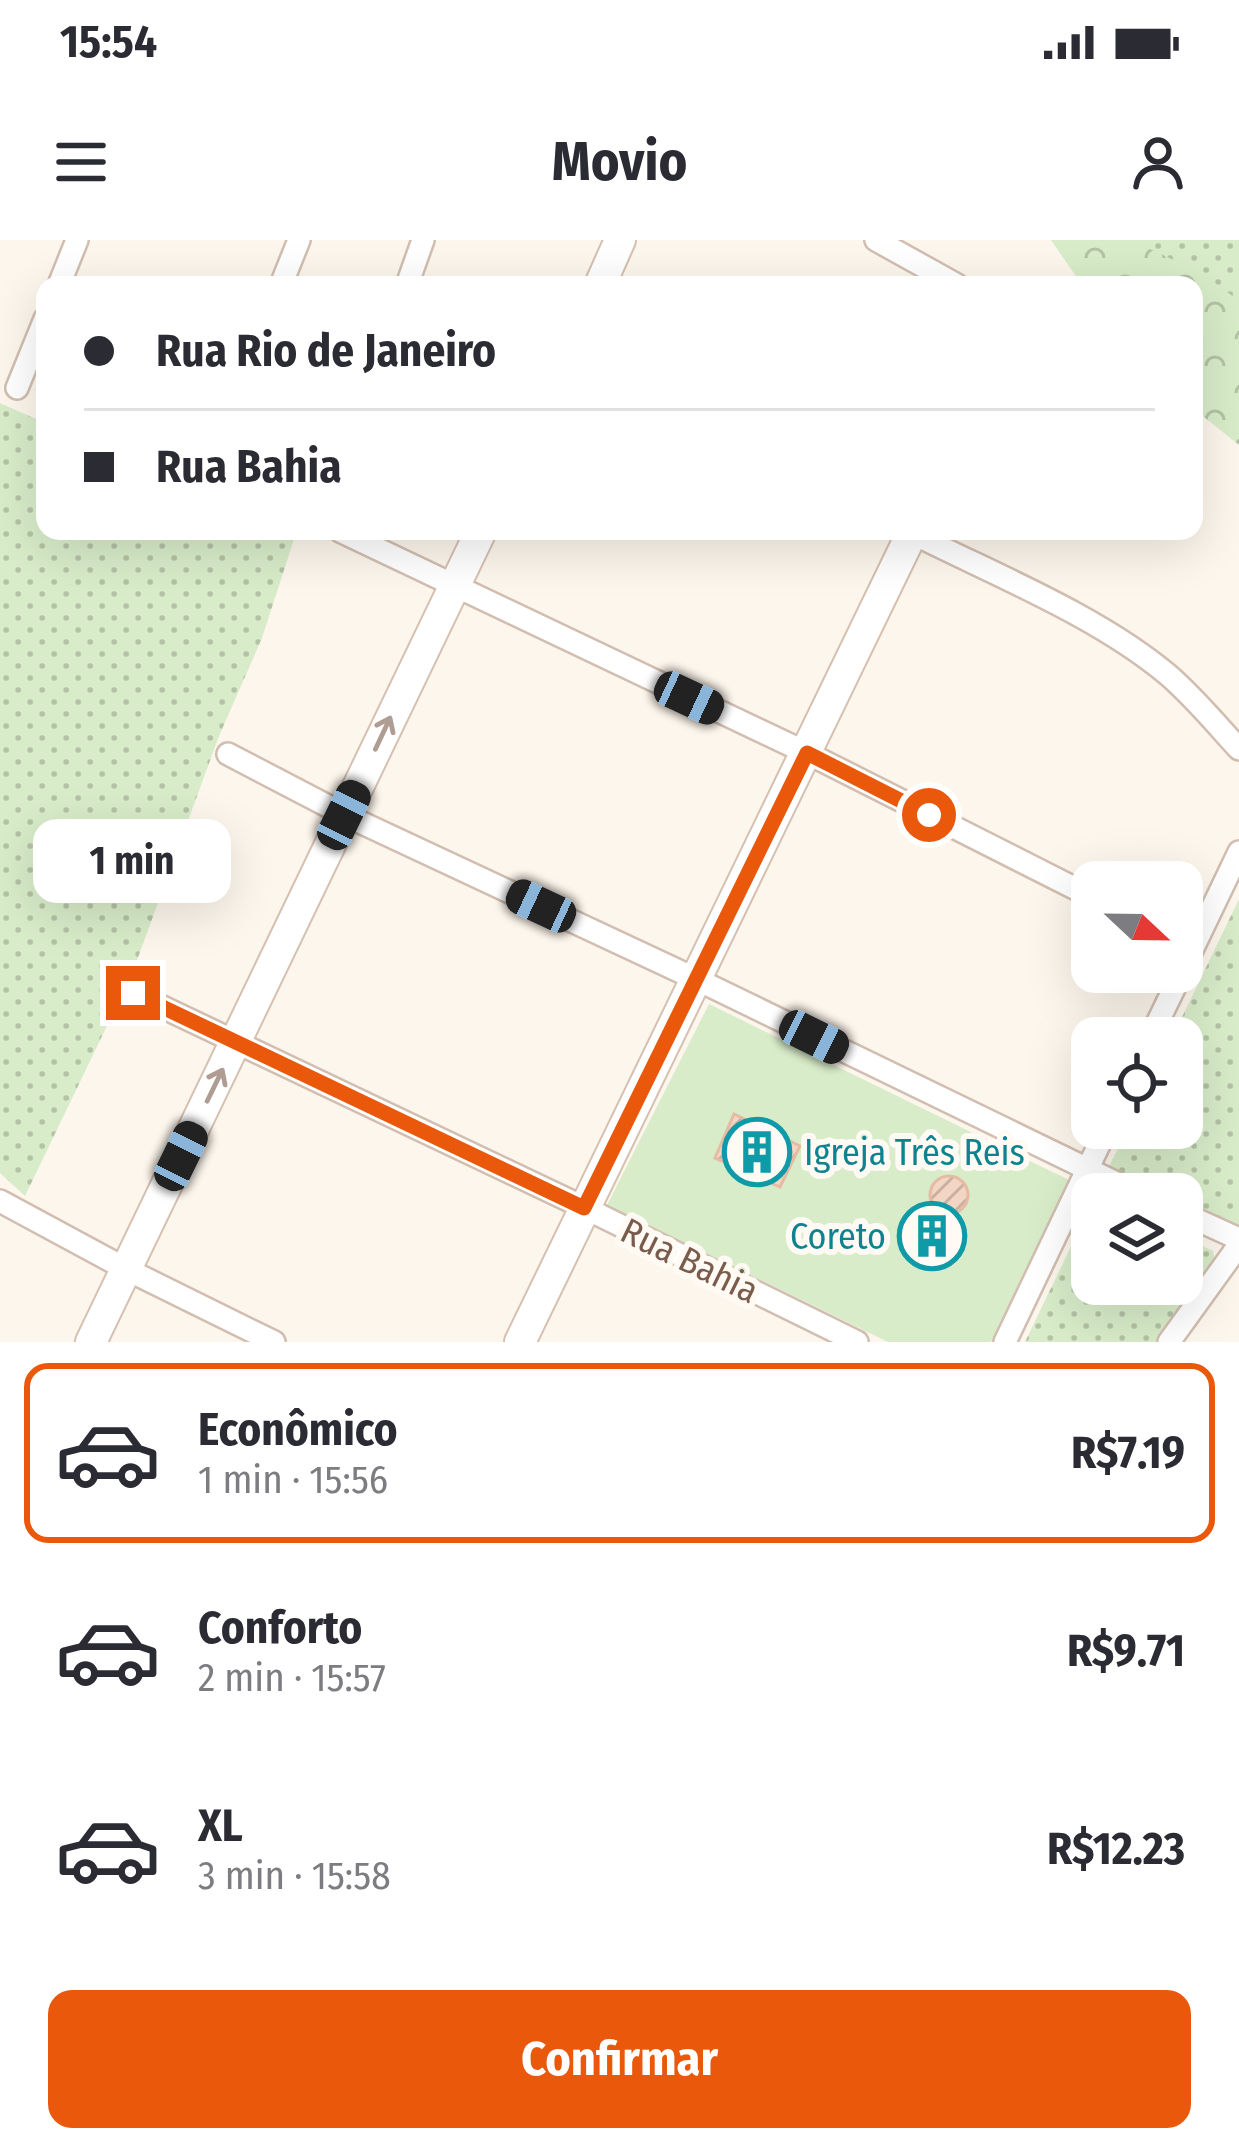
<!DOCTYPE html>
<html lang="pt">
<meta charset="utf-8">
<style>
:root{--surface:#fff;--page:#f7f7f7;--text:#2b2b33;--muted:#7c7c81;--line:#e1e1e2;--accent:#ea580c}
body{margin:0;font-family:"Fira Sans Condensed",sans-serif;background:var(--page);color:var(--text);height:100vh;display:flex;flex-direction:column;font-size:45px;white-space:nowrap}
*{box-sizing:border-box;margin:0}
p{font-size:39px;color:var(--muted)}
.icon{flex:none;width:66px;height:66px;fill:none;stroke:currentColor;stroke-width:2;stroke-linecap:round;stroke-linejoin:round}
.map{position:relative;height:1102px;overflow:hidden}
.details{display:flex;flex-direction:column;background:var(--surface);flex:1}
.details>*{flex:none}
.guide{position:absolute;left:36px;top:36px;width:1167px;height:264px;border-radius:24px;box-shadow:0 12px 48px #0002;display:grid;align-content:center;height:264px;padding:0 48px;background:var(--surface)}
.needle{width:78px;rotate:112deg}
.tools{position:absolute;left:1071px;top:621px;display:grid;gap:24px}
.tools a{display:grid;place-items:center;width:132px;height:132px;border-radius:24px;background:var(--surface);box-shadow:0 12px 48px #0002;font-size:60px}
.end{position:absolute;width:54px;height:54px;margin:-27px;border:15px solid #ea580c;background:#fff;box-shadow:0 0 0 6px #fff}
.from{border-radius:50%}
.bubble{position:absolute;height:84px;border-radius:24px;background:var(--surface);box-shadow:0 12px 48px #0002;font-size:39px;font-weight:700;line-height:84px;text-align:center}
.car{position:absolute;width:36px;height:72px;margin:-36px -18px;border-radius:15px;box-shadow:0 0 9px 3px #0007;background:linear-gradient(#222 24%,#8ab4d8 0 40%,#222 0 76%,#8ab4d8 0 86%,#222 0)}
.guide b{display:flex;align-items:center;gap:42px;height:114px;font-size:45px}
.guide b+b{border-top:3px solid var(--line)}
.guide i{width:30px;height:30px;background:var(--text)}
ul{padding:21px 0 0;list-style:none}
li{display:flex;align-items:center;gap:36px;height:180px;margin:0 24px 18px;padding:0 24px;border:6px solid transparent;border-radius:24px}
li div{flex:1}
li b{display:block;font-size:45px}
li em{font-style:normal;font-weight:700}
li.active{border-color:var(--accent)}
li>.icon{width:108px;height:108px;stroke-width:1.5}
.action{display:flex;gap:24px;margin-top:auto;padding:24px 48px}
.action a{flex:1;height:138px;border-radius:24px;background:var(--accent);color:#fff;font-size:48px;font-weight:700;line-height:138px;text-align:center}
.status{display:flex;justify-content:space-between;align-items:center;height:84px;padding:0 60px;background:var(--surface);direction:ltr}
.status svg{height:33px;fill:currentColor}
header{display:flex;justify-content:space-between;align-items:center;height:156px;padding:0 48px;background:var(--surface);font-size:54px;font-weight:700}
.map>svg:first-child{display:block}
</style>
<div class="status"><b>15:54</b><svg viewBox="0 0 49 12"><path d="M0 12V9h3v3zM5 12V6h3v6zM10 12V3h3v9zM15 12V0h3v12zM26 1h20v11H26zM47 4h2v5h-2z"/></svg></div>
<header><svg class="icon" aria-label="menu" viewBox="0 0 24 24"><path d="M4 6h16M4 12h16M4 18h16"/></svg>Movio<svg class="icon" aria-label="person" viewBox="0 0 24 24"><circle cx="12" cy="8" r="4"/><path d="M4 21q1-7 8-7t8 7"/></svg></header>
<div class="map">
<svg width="1239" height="1102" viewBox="0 0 1239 1102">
<defs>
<pattern id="grass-dots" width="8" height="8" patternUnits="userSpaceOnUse" patternTransform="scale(3)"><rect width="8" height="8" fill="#d8ecc9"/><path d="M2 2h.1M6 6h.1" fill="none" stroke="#b4c2a5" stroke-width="1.8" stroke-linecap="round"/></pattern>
<pattern id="forest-crowns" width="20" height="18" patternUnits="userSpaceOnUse" patternTransform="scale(3)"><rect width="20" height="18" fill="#d8ecc9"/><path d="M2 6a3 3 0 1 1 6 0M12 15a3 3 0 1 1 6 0" fill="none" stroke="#b4c2a5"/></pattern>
<pattern id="building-hatch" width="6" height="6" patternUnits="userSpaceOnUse" patternTransform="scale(3)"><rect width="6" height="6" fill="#f3d5c3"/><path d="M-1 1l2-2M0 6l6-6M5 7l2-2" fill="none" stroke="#cab0a1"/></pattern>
</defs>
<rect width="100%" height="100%" fill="#fdf6ec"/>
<path fill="url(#grass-dots)" d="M1066,0H1239V105L1194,45Z
M0,163L45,183V291L296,293L262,398L219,496L132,734L25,956L0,933Z
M1239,659V992L1182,969V954H1150L1106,933L1128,888H1182V798H1172Z
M1092,963V1044H1182V996L1213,1011L1216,1028L1162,1102H1025Z"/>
<path fill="url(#forest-crowns)" d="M1051,0H1130L1202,33L1239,61V205L1194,169V45H1082Z"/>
<path fill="#d8ecc9" d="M709,764L1073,942L991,1102H888L607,965Z"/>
<path fill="url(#building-hatch)" stroke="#e6bba3" stroke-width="3" d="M734,874L800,906L780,947L715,918Z
M930 955a19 19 0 1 1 38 0a19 19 0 1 1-38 0Z
M920 996a12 12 0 1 1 24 0a12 12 0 1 1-24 0Z"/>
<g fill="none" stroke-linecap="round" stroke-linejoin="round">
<g stroke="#d1beb0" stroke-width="26">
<path id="street" d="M876,0L957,45
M59,45L77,0
M281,45L299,0
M407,45L423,0
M17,148L45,79
M340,291L807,513L1092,657
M912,293C995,335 1096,375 1167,434C1193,456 1216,484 1239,509
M228,514L345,575L698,740L1139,954
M1182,731L1239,612
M133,753L585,968L857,1102
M1150,798L1182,732
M0,961L126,1029L274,1102
M1182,973L1239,999
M1005,1102L1107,888
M1169,1102L1239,1005"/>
</g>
<g stroke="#d6c0b0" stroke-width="34">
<path id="secondary" d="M600,45L620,0
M91,1102L481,291
M520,1102L912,293L908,291"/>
</g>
<use href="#street" stroke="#fff" stroke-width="21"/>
<use href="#secondary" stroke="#fff" stroke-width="30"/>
</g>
<defs><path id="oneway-shaft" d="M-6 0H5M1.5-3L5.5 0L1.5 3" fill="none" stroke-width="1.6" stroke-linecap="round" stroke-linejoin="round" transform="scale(3)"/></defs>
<g stroke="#af9d94">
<use href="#oneway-shaft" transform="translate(383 493) rotate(-65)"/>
<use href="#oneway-shaft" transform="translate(215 845) rotate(-64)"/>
</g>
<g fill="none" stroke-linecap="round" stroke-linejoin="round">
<path stroke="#ea580c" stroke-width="15" d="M133,753L584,968L807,513L929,575"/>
</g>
<defs>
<g id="building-ring" transform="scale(3.45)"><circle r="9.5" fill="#fffaf3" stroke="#0f9aa8" stroke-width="1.5"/><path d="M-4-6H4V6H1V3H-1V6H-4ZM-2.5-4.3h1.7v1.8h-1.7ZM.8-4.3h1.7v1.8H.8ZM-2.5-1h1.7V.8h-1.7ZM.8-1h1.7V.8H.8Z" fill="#0f9aa8"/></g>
</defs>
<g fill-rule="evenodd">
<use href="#building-ring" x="757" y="912"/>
<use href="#building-ring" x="932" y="996"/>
</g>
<g text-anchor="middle" stroke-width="12" stroke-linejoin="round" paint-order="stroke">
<g font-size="36" fill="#0d838f" stroke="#fffaf3" text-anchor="start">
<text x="804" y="925">Igreja Três Reis</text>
<text x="886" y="1009" text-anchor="end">Coreto</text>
</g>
<g font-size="36" fill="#7a5c4d" stroke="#fffaf3">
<text transform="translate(690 1020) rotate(26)" y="13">Rua Bahia</text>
</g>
</g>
</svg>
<div class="tools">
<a><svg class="needle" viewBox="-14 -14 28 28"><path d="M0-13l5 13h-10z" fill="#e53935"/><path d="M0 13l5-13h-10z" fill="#7c7c81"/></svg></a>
<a><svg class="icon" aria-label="locate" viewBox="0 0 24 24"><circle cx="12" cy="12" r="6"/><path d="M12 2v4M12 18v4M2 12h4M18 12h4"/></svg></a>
<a><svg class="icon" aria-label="layers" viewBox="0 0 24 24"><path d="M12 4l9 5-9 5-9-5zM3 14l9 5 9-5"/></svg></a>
</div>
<i class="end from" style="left:929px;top:575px"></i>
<i class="end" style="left:133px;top:753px"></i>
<div class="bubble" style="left:33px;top:579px;width:198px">1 min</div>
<i class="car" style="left:689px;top:458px;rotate:115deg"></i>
<i class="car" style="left:344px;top:575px;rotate:26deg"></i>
<i class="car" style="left:541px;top:666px;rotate:295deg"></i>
<i class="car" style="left:814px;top:797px;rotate:116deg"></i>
<i class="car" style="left:181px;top:916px;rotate:26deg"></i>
<div class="guide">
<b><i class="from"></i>Rua Rio de Janeiro</b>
<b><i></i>Rua Bahia</b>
</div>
</div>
<section class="details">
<ul>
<li class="active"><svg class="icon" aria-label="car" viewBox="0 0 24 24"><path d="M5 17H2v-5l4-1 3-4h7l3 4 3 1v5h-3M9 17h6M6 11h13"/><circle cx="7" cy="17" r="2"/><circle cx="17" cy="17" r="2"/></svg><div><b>Econômico</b><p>1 min · 15:56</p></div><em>R$7.19</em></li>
<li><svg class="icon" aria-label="car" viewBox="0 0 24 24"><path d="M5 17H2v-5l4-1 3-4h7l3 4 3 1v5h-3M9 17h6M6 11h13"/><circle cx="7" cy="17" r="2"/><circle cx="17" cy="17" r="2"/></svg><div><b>Conforto</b><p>2 min · 15:57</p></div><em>R$9.71</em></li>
<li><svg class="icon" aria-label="car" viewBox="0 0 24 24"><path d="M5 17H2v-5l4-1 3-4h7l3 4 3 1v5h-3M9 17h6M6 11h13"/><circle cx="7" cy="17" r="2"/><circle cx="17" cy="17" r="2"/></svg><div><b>XL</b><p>3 min · 15:58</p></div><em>R$12.23</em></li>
</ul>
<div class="action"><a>Confirmar</a></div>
</section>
